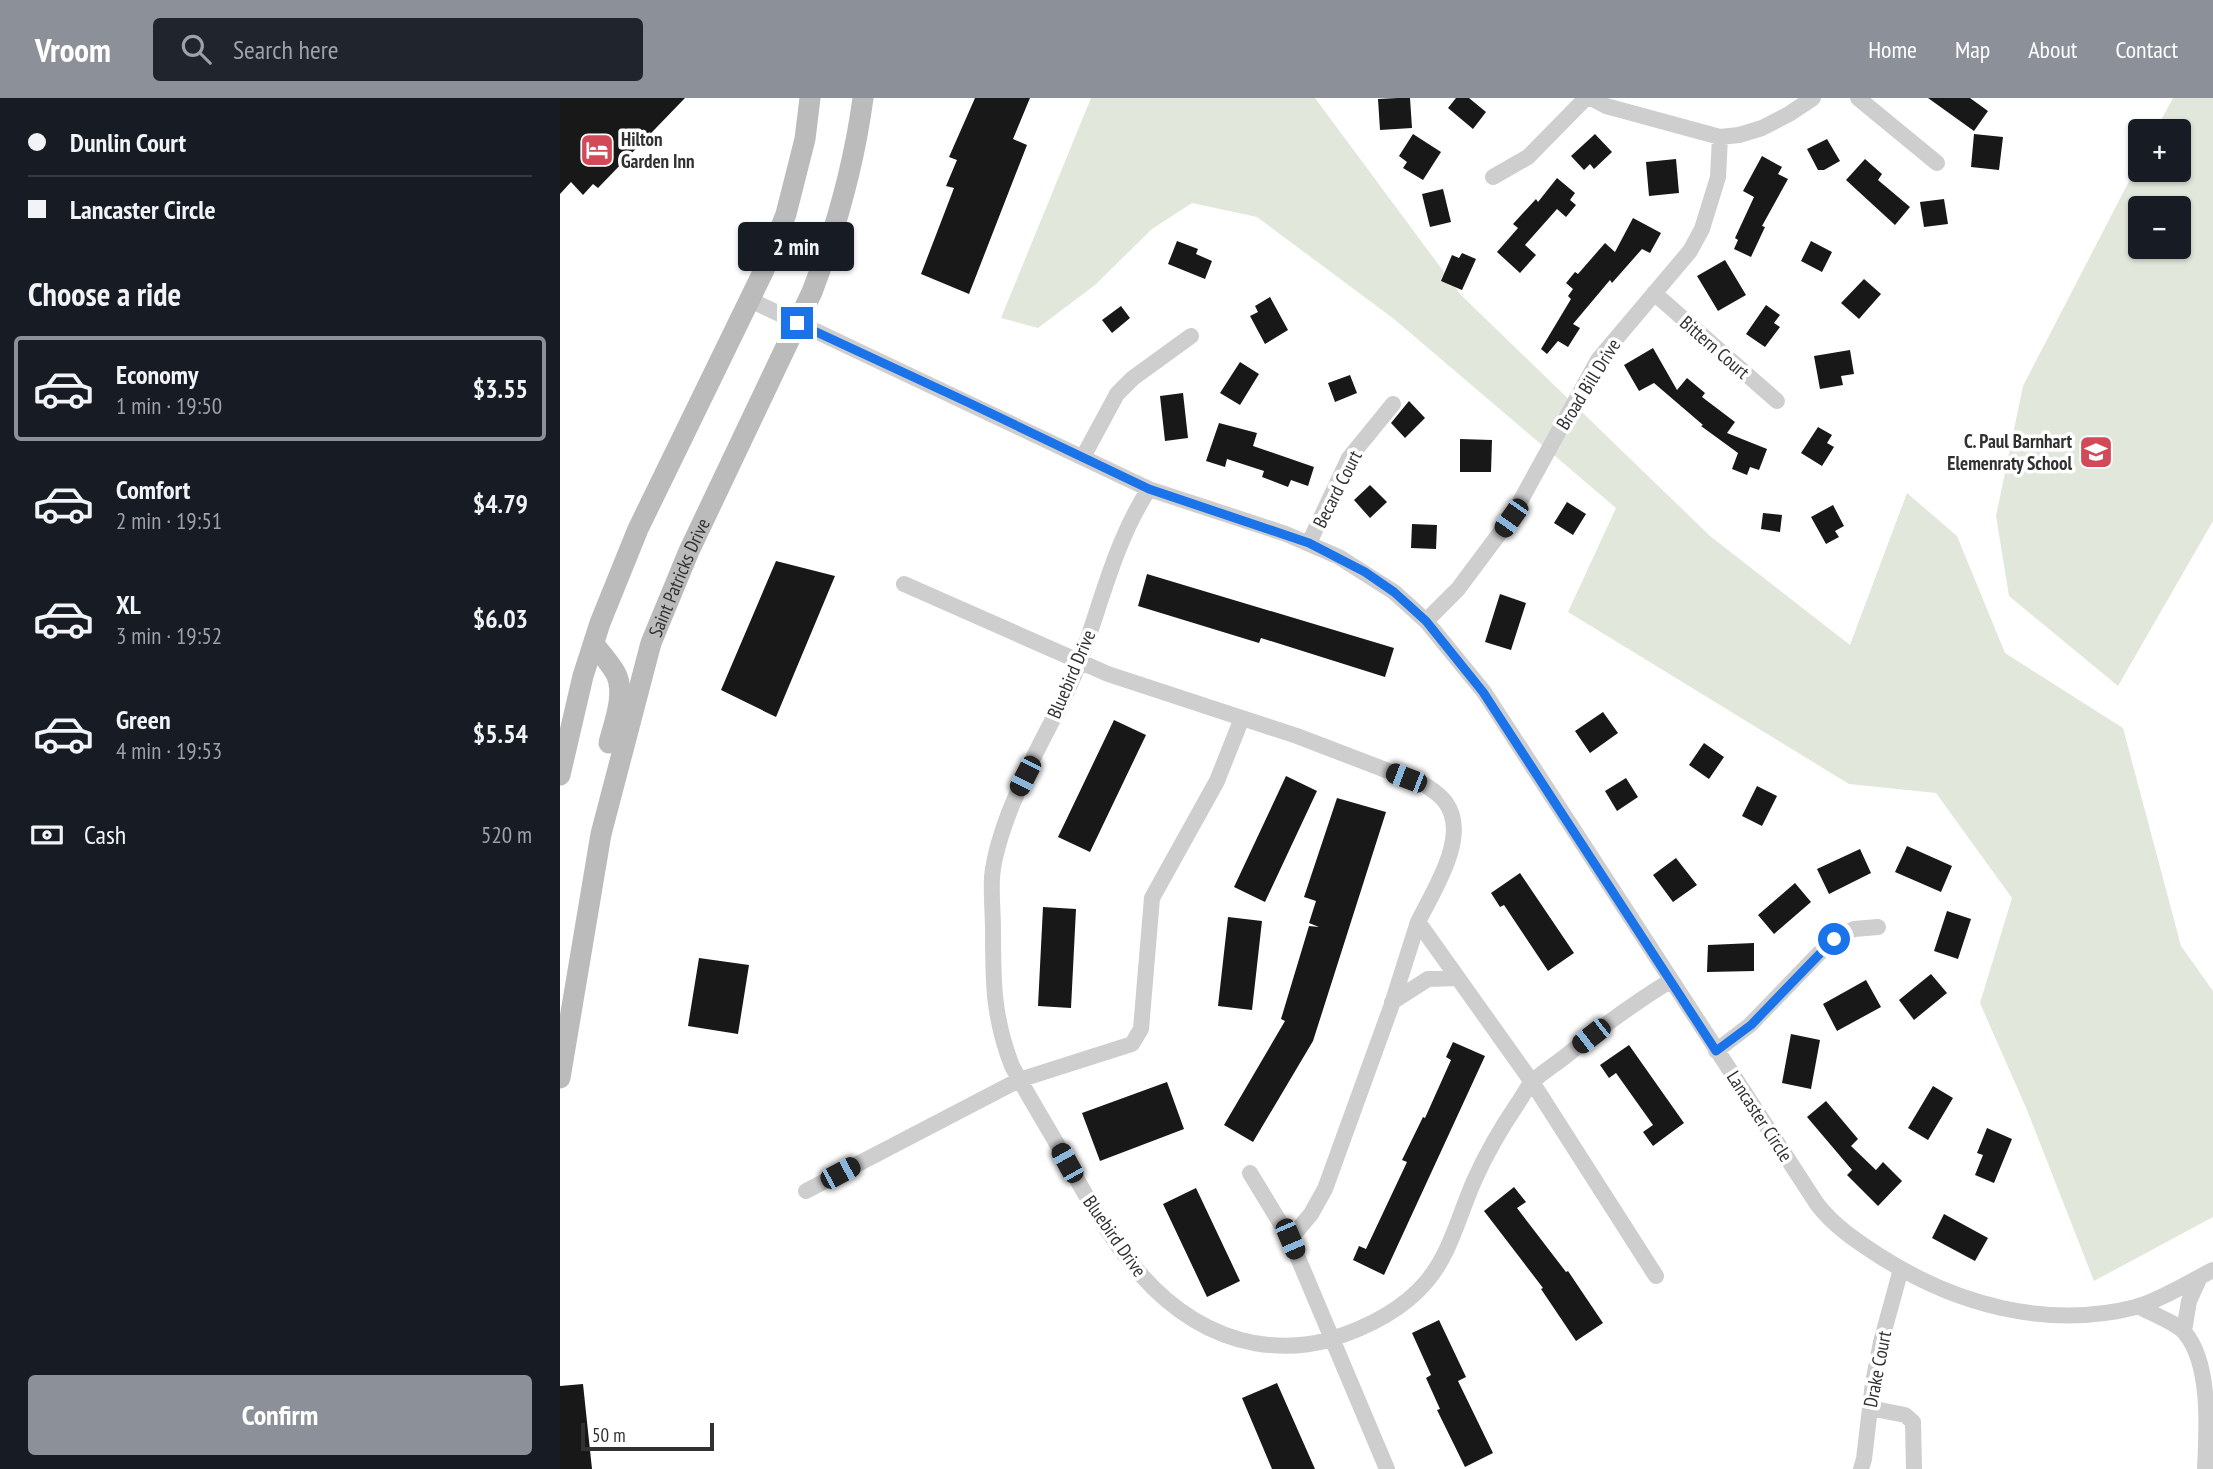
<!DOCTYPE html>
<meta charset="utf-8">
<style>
:root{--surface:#171b24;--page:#20242c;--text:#f1f3f6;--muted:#9ea1a6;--line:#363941;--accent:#8c9099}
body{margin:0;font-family:"PT Sans Narrow",sans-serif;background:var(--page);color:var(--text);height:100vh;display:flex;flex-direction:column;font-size:26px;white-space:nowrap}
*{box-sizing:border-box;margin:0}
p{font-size:23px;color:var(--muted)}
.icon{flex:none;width:38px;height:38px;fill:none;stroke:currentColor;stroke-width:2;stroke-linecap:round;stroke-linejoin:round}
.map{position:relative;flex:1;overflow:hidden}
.details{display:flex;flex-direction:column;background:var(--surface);width:560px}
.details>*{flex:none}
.banner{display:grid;align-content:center;height:154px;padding:0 28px;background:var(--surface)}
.buttons{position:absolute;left:1568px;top:21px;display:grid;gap:14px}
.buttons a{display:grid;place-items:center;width:63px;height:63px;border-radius:7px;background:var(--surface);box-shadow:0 2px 5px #0004;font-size:35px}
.scale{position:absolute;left:21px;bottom:18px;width:133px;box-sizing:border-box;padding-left:7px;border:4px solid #313131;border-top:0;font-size:19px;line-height:24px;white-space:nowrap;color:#313131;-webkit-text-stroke:5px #fff;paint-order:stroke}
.end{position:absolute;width:32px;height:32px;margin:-16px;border:9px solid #1a73e8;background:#fff;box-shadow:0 0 0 4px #fff}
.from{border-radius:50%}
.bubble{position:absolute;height:49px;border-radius:7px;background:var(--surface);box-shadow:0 2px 5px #0004;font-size:23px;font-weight:800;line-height:49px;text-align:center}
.car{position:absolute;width:21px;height:42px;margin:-21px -10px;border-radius:9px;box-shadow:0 0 5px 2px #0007;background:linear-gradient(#222 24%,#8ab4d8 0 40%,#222 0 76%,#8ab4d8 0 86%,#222 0)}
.banner b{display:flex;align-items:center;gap:24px;height:66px;font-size:26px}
.banner b+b{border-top:2px solid var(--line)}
.banner i{width:18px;height:18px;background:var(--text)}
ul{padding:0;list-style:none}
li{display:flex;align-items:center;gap:21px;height:105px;margin:0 14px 10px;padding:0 14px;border:4px solid transparent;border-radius:7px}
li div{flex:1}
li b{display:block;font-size:26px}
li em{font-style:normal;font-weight:800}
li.active{border-color:var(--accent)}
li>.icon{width:63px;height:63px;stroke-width:1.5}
h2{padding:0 28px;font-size:32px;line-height:84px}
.pay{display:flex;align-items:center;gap:18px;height:77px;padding:0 28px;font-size:26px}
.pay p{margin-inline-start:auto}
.cta{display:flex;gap:14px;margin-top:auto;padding:14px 28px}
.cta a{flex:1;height:80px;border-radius:7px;background:var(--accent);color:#fff;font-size:28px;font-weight:800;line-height:80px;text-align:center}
header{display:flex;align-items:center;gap:42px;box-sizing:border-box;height:98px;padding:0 35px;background:var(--accent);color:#fff}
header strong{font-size:33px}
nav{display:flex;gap:38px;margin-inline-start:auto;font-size:24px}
.search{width:490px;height:63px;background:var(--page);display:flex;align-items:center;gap:18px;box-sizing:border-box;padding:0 24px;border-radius:7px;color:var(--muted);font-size:26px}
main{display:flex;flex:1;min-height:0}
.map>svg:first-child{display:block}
</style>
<header>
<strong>Vroom</strong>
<div class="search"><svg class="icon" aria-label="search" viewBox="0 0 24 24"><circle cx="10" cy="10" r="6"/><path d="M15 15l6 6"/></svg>Search here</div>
<nav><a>Home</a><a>Map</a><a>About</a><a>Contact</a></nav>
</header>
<main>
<section class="details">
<div class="banner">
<b><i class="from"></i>Dunlin Court</b>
<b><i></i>Lancaster Circle</b>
</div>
<h2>Choose a ride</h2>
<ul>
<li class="active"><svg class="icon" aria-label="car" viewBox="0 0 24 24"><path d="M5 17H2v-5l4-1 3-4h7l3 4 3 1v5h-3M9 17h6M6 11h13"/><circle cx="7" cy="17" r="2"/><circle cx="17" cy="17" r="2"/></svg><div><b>Economy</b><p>1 min · 19:50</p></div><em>$3.55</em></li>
<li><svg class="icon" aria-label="car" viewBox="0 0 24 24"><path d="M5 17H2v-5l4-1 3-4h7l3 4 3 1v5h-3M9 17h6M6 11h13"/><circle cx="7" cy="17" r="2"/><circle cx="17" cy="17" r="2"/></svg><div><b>Comfort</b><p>2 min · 19:51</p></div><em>$4.79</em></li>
<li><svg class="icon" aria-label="car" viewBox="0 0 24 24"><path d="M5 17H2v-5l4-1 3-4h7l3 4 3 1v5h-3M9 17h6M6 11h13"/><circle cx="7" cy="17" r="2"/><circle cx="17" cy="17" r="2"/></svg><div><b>XL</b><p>3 min · 19:52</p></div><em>$6.03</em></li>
<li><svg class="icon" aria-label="car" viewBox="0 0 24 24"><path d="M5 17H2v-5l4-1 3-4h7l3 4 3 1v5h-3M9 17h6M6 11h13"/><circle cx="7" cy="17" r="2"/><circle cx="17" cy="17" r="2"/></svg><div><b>Green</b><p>4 min · 19:53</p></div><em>$5.54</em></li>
</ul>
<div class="pay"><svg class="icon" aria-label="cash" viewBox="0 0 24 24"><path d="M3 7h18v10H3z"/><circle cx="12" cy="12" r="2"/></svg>Cash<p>520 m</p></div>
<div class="cta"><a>Confirm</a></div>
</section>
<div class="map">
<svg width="1653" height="1371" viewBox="0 0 1653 1371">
<rect width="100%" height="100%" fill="#fff"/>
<path fill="#e2e7dc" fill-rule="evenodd" d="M531,0H755L901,197L1150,438L1290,547L1347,395L1397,438L1445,555L1563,630L1621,848L1653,893V1119L1534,1183L1467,1012L1420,905L1452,800L1376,695L1289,686L1008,514L1056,410L834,221L697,119L632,105L592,131L535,187L478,230L441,220Z
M1613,0H1653V423L1558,588L1449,498L1436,418L1463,288L1580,62V72H1619V33H1595ZM1580,110H1619V149H1580Z"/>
<path fill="#181818" d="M0,0H125L38,90L33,86L23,97L11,84L0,96Z
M415,0H470L453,41L467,47L409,196L361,176L394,90L386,88L397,62L389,59Z
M838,0H850L852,30L820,32L818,1Z
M896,0H909L926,14L913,31L888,10Z
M1368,0H1410L1428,13L1414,33Z
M853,36L881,54L863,82L843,70L847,64L839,58Z
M1035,36L1052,54L1034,71L1030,66L1024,72L1011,58Z
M1414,36L1443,39L1439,72L1411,69Z
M1267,41L1280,63L1264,72H1258L1247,51Z
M1202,58L1222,69L1218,76L1228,81L1202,128L1205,129L1191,159L1174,151L1178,142L1175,140L1194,99L1183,93Z
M1116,61L1119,95L1089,98L1086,64Z
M1305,61L1322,76L1318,82L1350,109L1335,127L1286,82Z
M997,80L1015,95L1010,102L1016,107L1006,119L997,111L965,147L976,157L960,175L937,154L958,130L953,126L976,101L978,104Z
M883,91L891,124L870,129L862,96Z
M1384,101L1388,126L1364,129L1360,104Z
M1073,120L1101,135L1090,155L1082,151L1052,185L1050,182L1013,226L1020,230L1008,249L998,243L987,256L981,251L1011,201L1008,198L1013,191L1006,185L1015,174L1018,176L1045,145L1055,154Z
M617,143L638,151L636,156L652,163L645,181L608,166Z
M1251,143L1272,154L1262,174L1241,163Z
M902,155L916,161L902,192L881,183L892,157L899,160Z
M1165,162L1186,197L1158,213L1137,178Z
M1304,181L1321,196L1299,221L1281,205Z
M710,199L728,232L705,246L690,218L698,214L695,208Z
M1206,207L1220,217L1214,225L1220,229L1205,249L1186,236Z
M561,208L570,220L552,235L542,222Z
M1093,250L1117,292L1127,280L1145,295L1142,299L1175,324L1167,335L1207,351L1199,372L1190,369L1187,377L1172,371L1178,355L1141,328L1143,327L1094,285L1079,293L1064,267Z
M1290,252L1294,276L1281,278L1283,287L1260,291L1254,258Z
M680,264L699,276L680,307L660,295Z
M790,277L797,295L775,304L768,285Z
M623,295L628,340L605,343L600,298Z
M849,303L865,320L845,340L831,325Z
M659,325L697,335L693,348L754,369L748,388L731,382L728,389L702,379L704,373L667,361L665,369L646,363Z
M1258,329L1272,337L1267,345L1274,349L1262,368L1241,355Z
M900,341L932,342L931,374H900Z
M810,387L827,404L810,420L794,402Z
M1007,404L1026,416L1013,437L994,425Z
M1273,407L1284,428L1275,433L1279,439L1266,446L1251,419Z
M1203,415L1222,417L1220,434L1201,431Z
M852,426L877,427L876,451L851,450Z
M216,463L275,478L216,619L161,592Z
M587,476L834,550L825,579L701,540L699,545L578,508Z
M940,496L966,505L951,552L925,544Z
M1043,614L1058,635L1030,655L1015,633Z
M554,622L586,637L530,754L498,739Z
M1144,645L1164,659L1149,681L1129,667Z
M726,678L757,693L705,804L674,789Z
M1066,680L1078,699L1057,713L1045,693Z
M1197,688L1217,698L1202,728L1182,718Z
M777,700L826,714L753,943L693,1044L664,1027L725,923L721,921L749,828L759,829L749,825L756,803L744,799Z
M1347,748L1392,768L1381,794L1335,774Z
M1300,751L1311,775L1269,796L1257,771Z
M1116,760L1137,787L1113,804L1093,777Z
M960,775L1014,855L988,873L944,807L940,809L931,795Z
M1235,785L1251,804L1214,836L1198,817Z
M483,809L516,811L511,910L478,908Z
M1387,813L1411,821L1398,861L1374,853Z
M668,819L702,823L692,912L658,908Z
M1194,845V873L1147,874L1148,847Z
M139,860L189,867L178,936L128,928Z
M1371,876L1387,895L1354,922L1339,902Z
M1306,882L1321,909L1277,933L1263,906Z
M1231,936L1260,942L1251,991L1222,985Z
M893,944L925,958L824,1177L793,1162L799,1148L806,1151L847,1064L842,1062L863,1019L865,1020L891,962L886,959Z
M1069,947L1124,1025L1093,1048L1083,1034L1093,1027L1056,975L1049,980L1040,967Z
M607,984L624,1031L540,1063L522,1015Z
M1373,988L1393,1000L1368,1042L1348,1030Z
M1266,1003L1298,1041L1291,1048L1316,1072L1323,1064L1342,1083L1318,1108L1287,1077L1292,1072L1247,1019Z
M1427,1030L1452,1041L1434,1085L1415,1077L1423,1057L1417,1055Z
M954,1089L966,1104L957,1110L1006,1174L1008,1173L1043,1225L1016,1243L981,1191L983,1190L924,1113Z
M636,1090L680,1183L647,1199L603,1106Z
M1384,1116L1428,1140L1415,1163L1372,1140Z
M879,1222L906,1279L898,1283L933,1355L905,1369L877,1312L880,1311L866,1280L871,1277L852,1235Z
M717,1285L755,1371H712L682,1300Z
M23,1286L32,1371H0V1288Z"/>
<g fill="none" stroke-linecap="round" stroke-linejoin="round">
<path stroke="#cecece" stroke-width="16" d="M1031,0L1046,8L1160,39L1179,37L1202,30L1229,16L1253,0
M1298,0L1377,65
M933,79L968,59L1026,0
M1094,195L1217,303
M190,202L589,391L726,436L779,459L834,494L866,523L924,594L1257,1106C1274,1128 1295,1142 1318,1157C1394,1206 1486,1232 1576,1209C1599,1203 1631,1183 1653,1172
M523,359L557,296L573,280L631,238
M589,391C555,443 541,506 520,563C502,610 474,652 456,698C446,720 434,755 432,779C431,797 433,815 433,832C433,884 433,919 452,968C466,994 482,1020 497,1046C544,1129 591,1225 694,1245C718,1249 744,1249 768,1242C804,1231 842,1213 867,1183C891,1154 899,1117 914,1083C926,1056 941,1030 958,1005C963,998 967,989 973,983C983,974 996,966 1007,957C1040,930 1074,905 1110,883
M749,445L789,360L833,306
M344,486L548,576L737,638L865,687C872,692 881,697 886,705C910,738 873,793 858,824L972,984L1096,1178
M866,523L898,491L951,420L1038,262L1130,153L1142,131L1158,79L1160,39
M832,904L868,881L898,880
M1156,953L1190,927L1274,840L1294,831L1318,829
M690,1075L730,1141L827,1371
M246,1093L459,982L572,946L581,931L592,800L657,683L682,620
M730,1141L751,1116L765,1091L831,909L858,824
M1578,1208C1590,1215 1617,1225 1625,1235C1651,1266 1647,1332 1645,1371
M1624,1233L1629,1203L1640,1179
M1310,1310L1345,1317L1353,1324L1354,1371
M1301,1371L1304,1361L1313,1285L1321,1244L1341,1171"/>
<g stroke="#bbb" stroke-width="21">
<path d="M34,546C41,556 52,567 57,578C65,598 54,625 49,645"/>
<path d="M0,677L23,578L40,525L78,431L204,172L226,116L245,41L250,0"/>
<path id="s1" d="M0,980L41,736L91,545L129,453L252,194C276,131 294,67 303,0"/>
</g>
</g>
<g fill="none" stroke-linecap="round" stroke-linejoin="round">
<path stroke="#1a73e8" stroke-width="9" d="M237,225L405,303L589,391L749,445L805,474L834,494L866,523L923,594L1156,953L1191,927L1274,841"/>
</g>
<defs>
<g id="hotel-square" transform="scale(1.75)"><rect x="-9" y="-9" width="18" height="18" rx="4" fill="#d24a58" stroke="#fff"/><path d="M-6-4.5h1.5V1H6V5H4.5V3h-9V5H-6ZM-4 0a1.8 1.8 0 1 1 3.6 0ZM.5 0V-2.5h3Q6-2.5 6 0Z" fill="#fff"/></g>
<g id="school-square" transform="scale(1.75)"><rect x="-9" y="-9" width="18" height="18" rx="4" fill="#d24a58" stroke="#fff"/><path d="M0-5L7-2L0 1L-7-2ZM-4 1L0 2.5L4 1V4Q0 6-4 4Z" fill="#fff"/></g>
</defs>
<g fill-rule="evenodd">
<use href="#hotel-square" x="37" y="52"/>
<use href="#school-square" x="1536" y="354"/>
</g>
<g text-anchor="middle" stroke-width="7" stroke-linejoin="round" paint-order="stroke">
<g font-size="19" font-weight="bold" fill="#313131" stroke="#fff" text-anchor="start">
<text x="61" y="48">Hilton<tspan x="61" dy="22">Garden Inn</tspan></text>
<text x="1512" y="350" text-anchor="end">C. Paul Barnhart<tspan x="1512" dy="22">Elemenraty School</tspan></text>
</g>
<g font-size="19" fill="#313131" stroke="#fff">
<text transform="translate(1155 249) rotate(41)" y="7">Bittern Court</text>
<text transform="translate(1028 286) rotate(-58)" y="7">Broad Bill Drive</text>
<text transform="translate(777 391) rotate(-63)" y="7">Becard Court</text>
<text dy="7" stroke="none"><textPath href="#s1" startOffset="516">Saint Patricks Drive</textPath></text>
<text transform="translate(511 576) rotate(-67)" y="7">Bluebird Drive</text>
<text transform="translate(1200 1018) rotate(57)" y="7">Lancaster Circle</text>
<text transform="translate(555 1138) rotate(55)" y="7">Bluebird Drive</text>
<text transform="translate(1317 1271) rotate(-79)" y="7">Drake Court</text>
</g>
</g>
</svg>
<div class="buttons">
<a>+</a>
<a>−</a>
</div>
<div class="scale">50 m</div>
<i class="end from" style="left:1274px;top:841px"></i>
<i class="end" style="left:237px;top:225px"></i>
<div class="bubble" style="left:178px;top:124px;width:116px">2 min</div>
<i class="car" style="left:951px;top:420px;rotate:215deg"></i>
<i class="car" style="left:465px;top:678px;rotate:207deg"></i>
<i class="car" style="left:846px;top:680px;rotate:291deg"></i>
<i class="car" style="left:1031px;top:938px;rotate:232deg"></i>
<i class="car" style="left:507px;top:1065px;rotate:331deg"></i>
<i class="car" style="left:280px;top:1075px;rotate:62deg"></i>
<i class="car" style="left:730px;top:1141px;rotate:157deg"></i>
</div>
</main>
